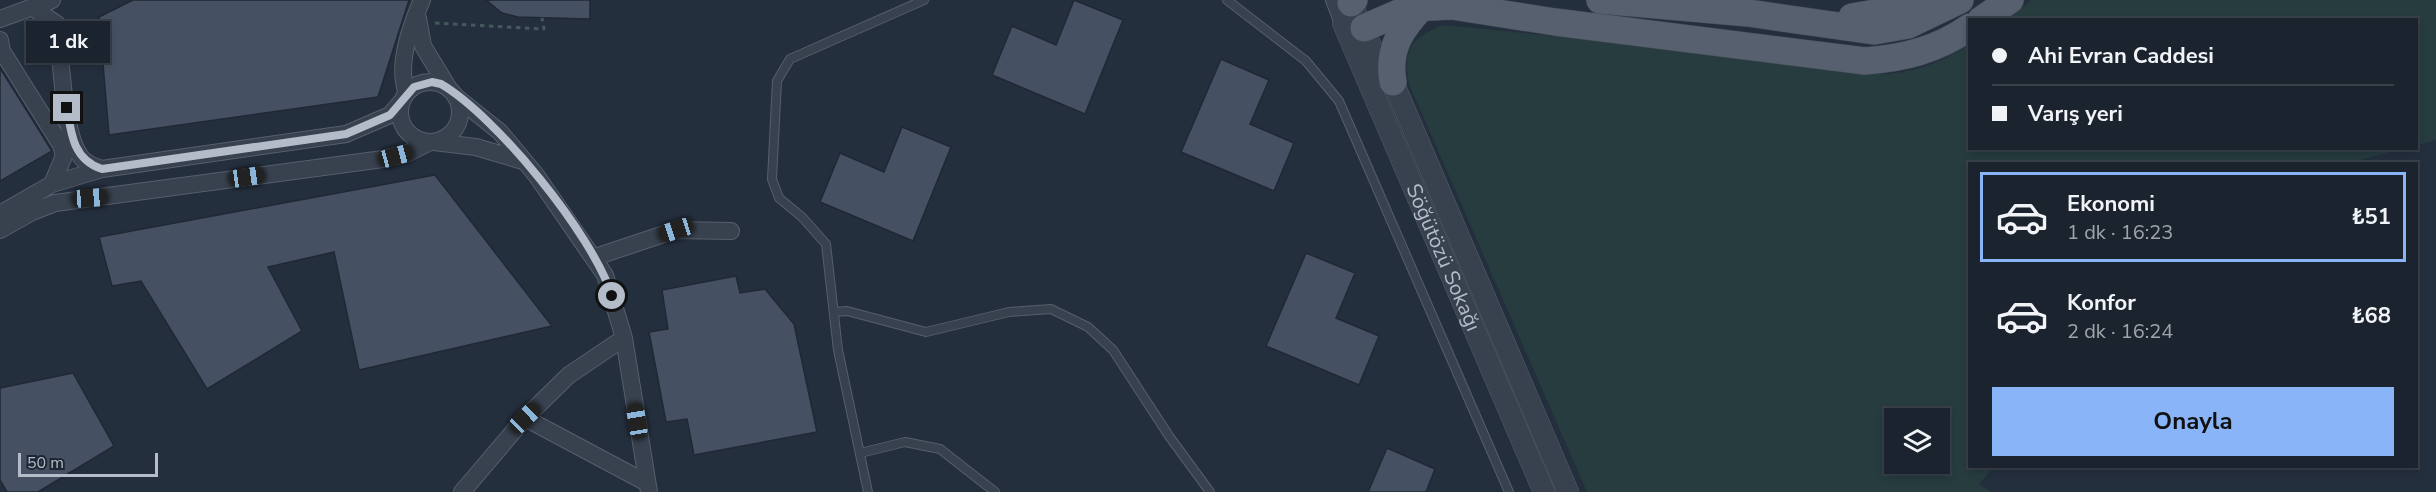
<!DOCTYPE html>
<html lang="tr">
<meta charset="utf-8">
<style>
:root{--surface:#1b232e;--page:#242b36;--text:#f1f3f6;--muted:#a0a4aa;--line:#39404a;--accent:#8ab4f8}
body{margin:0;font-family:"Nunito Sans",sans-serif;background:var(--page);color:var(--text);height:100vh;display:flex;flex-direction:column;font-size:22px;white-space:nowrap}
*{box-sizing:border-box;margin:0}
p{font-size:20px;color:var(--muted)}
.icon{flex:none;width:33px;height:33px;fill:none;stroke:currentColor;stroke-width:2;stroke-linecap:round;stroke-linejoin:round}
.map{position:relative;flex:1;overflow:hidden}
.panel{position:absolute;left:1968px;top:162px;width:450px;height:306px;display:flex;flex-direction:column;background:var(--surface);border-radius:0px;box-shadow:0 3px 9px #0003,0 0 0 2px var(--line)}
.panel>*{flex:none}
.banner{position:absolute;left:1968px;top:18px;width:450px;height:132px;border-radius:0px;box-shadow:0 3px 9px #0003,0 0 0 2px var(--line);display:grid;align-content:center;height:132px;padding:0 24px;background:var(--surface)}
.tools{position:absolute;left:1884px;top:408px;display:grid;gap:12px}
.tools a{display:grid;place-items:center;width:66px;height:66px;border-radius:0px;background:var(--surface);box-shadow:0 3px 9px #0003,0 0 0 2px var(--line);font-size:30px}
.scale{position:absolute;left:18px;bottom:15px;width:140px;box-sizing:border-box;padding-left:6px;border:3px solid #b4bcc9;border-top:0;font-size:16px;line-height:21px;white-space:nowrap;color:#b4bcc9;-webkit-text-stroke:4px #1d2633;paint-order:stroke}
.end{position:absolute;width:27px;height:27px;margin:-14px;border:8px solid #b4bcc9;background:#111;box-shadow:0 0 0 3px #111}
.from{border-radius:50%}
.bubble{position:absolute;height:42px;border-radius:0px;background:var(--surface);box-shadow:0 3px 9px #0003,0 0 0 2px var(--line);font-size:20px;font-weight:700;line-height:42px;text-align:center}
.car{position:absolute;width:18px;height:36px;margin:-18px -9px;border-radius:8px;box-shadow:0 0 4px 2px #0007;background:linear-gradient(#222 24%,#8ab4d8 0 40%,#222 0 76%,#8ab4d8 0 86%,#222 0)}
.banner b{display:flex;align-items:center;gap:21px;height:57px;font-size:22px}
.banner b+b{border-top:2px solid var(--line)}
.banner i{width:15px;height:15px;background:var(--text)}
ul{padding:10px 0 0;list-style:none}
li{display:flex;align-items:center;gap:18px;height:90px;margin:0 12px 9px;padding:0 12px;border:3px solid transparent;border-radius:0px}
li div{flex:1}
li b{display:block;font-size:22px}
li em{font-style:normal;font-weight:700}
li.selected{border-color:var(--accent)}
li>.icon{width:54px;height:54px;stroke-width:1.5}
.action{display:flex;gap:12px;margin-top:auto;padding:12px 24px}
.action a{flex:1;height:69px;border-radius:0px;background:var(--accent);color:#111;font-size:24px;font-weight:700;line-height:69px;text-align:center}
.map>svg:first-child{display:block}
</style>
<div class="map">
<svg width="2436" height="492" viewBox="0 0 2436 492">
<rect width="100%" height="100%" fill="#242f3e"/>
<path fill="#263c3f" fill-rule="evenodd" d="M2032,0H2436V140L2417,145L2416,20H2005Z
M1443,25L1605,41L1875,74C1910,75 1940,63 1969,45L1970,148L2402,149L2345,164H1970V466L1994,467L1979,484L1991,492H1587L1409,84C1402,50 1412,38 1443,25ZM1894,418H1940V464H1894Z"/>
<path fill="#455162" stroke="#1f2835" stroke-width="1.5" d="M133,0H409L378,97L109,135L99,17Z
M486,0H590V19L518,17L502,13Z
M1074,0L1123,20L1085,114L992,75L1012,26L1056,45Z
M1221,59L1269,80L1250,124L1294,143L1274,191L1181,152Z
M0,68L52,151L0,181Z
M902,127L951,147L913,241L820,202L840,153L884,172Z
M435,175L552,326L359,370L334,252L268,267L302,331L207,389L141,281L112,286L99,237Z
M1306,253L1355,273L1336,318L1379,336L1359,385L1266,346Z
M736,276L740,293L765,289L794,324L817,432L694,455L687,419L666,422L649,332L668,329L662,290Z
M73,373L114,446L38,492H7L0,480V388Z
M1387,448L1435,469L1426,492H1368Z"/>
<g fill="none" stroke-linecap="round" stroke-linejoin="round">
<g stroke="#565f6c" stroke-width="10">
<path id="service" d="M1227,0L1306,61L1339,101L1509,492
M834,312L847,311L926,332L1009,312L1051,309L1088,327L1113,350L1169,436L1210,492
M860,453L905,442L940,449L995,492
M868,492L838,350L826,244L802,217L779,198L772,179L777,81L790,59L924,0"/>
</g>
<g stroke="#565f6c" stroke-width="18">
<path id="minor" d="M1334,0L1343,23
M32,7L57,24C61,54 63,131 79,154C84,163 93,166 102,169
M418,18L423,46L449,89
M0,19L52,0
M0,40L2,51L61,145L64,156L52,184
M400 112a30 30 0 1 1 60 0a30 30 0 1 1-60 0Z
M407,93C396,66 411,25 422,0
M455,96L500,132L536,175L605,275L624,338L649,492
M434,142L476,147L523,161
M0,214L52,184L102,169L346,134L390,115L401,102
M0,230L32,212L55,203L383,159L408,153L428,143
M595,257L676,230L731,231
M525,418L647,483
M462,492L525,418L569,375L624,338"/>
</g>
<g stroke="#565f6c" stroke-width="22">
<g id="tertiary">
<path d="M1351,3L1376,57L1393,82L1568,492"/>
<path id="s1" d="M1343,23L1544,492"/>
</g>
</g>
<g stroke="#414a57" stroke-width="28">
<path id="primary" d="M1600,0L1748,13L1874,31L1908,25L1960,0
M1351,3L1354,0
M1852,17L1881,12L1914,0
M1981,20L2010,0
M1364,28L1410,8L1452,6L1555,22L1865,61C1904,58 1937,50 1970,27
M1393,82C1387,50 1401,28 1423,6"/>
</g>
<path stroke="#44595c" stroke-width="3" stroke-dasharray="4.5 4.5" stroke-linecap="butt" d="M435,23L544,29L542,18"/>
<use href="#service" stroke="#38414e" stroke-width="8"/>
<use href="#minor" stroke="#38414e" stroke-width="16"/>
<use href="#tertiary" stroke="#38414e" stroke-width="21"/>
<use href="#primary" stroke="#56606e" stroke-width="27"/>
</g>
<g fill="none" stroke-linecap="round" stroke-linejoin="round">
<path stroke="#b4bcc9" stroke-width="8" d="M67,108C71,135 74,160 102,169L346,134L390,115L414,87L432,82L441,84C496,116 593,235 612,296"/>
</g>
<g text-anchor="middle" stroke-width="4.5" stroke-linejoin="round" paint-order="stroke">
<g font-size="21" fill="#b4bcc9" stroke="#1d2633">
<text dy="7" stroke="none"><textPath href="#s1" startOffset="255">Söğütözü Sokağı</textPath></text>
</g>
</g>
</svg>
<div class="tools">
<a><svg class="icon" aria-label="layers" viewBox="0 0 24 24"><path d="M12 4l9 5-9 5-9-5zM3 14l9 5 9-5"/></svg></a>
</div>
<div class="scale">50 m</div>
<i class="end from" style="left:612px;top:296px"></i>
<i class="end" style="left:67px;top:108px"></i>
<div class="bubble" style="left:26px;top:21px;width:84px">1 dk</div>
<i class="car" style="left:396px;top:156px;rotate:75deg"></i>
<i class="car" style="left:247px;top:177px;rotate:82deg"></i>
<i class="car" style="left:90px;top:198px;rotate:86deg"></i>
<i class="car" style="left:676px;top:230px;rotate:252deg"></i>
<i class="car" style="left:525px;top:418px;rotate:46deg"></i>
<i class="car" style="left:637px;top:421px;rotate:351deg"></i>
<div class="banner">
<b><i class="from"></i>Ahi Evran Caddesi</b>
<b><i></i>Varış yeri</b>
</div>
<section class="panel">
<ul>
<li class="selected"><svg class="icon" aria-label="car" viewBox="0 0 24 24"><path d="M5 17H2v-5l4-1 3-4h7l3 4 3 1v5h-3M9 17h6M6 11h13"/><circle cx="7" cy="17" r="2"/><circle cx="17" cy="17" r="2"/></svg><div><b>Ekonomi</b><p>1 dk · 16:23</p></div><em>₺51</em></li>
<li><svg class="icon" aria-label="car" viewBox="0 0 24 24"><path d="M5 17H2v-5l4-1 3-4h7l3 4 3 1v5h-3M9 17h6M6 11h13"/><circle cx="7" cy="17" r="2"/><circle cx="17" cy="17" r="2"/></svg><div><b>Konfor</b><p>2 dk · 16:24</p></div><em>₺68</em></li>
</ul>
<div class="action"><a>Onayla</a></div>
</section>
</div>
